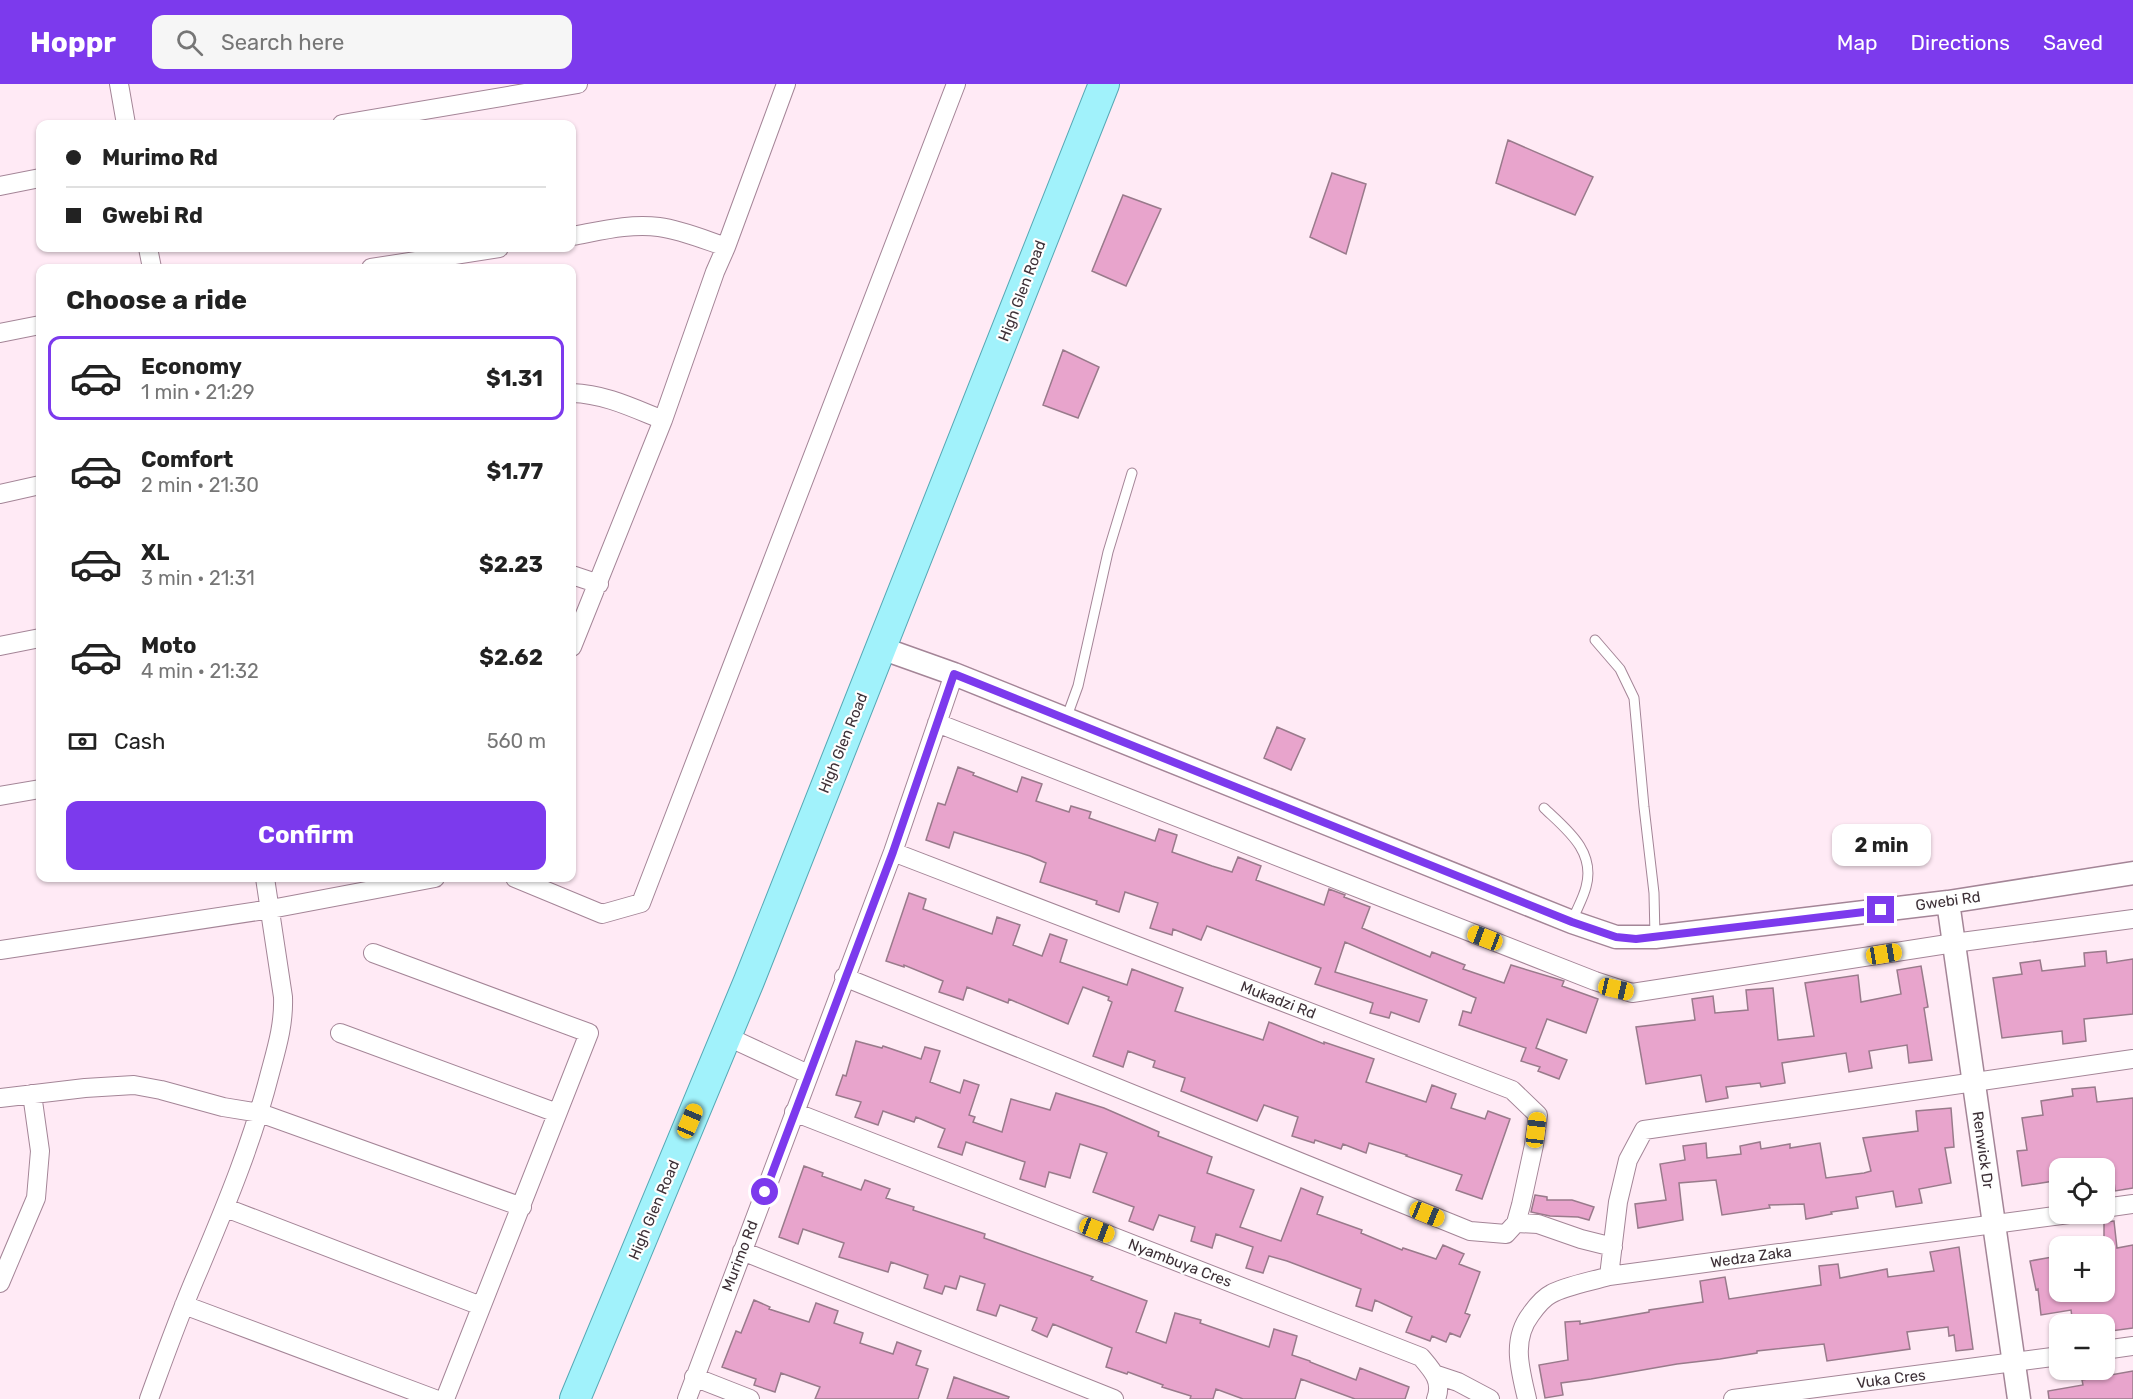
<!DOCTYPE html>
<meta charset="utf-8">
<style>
:root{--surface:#fff;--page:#f6f6f6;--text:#222;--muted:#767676;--line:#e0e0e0;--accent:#7c3aed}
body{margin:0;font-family:Rubik,sans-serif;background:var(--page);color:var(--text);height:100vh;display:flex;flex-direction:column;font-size:22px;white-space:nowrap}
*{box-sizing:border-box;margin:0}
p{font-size:20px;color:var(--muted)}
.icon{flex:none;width:33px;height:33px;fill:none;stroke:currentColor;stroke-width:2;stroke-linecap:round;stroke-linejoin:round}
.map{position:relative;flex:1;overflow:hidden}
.drawer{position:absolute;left:36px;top:180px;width:540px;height:618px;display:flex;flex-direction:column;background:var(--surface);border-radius:12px;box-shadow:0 2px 4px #0004}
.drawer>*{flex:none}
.top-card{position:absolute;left:36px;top:36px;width:540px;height:132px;border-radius:12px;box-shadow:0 2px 4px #0004;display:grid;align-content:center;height:132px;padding:0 30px;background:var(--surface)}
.fabs{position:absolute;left:2049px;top:1074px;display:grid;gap:12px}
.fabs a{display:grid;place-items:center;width:66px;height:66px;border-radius:12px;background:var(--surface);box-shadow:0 2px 4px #0004;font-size:30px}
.end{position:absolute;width:27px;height:27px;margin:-14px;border:8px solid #7c3aed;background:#fff;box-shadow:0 0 0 3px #fff}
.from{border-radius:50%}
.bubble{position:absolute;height:42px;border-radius:12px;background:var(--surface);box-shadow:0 2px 4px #0004;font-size:20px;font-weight:700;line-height:42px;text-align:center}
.car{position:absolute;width:18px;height:36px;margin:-18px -9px;border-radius:8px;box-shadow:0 0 4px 2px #0007;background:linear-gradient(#f5c518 24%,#345 0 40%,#f5c518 0 76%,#345 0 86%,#f5c518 0)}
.top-card b{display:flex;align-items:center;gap:21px;height:57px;font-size:22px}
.top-card b+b{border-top:2px solid var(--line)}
.top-card i{width:15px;height:15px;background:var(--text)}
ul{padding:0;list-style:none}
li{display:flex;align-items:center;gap:18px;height:84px;margin:0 12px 9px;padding:0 18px;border:3px solid transparent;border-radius:12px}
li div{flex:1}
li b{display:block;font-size:22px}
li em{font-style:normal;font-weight:700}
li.active{border-color:var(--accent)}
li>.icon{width:54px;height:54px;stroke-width:1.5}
h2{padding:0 30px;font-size:27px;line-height:72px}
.pay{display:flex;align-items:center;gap:15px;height:66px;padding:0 30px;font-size:22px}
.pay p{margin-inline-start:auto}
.cta{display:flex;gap:12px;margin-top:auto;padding:12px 30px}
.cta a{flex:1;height:69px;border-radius:12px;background:var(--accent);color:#fff;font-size:24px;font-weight:700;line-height:69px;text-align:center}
header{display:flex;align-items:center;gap:36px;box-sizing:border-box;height:84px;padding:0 30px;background:var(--accent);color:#fff}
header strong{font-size:28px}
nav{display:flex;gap:33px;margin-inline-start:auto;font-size:21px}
.search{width:420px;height:54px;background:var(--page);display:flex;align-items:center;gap:15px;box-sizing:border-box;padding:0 21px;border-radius:12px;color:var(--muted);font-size:22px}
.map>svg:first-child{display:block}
</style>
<header>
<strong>Hoppr</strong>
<div class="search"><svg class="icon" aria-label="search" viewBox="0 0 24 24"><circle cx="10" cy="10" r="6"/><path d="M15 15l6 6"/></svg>Search here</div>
<nav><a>Map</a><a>Directions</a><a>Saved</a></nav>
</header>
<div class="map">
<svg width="2133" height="1315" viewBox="0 0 2133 1315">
<rect width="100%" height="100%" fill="#ffeaf5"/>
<path fill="#e8a4cc" stroke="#997a8b" stroke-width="1.5" d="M1508,56L1593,93L1575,131L1496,99Z
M1332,89L1366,100L1346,170L1310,153Z
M1123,111L1161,125L1126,202L1092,187Z
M1063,266L1099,283L1078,334L1043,321Z
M1277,643L1305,655L1291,686L1264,674Z
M958,683L974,689L973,691L1017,708L1022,693L1042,700L1036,717L1069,728L1071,722L1091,728L1089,734L1155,757L1159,745L1177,751L1172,768L1212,782L1232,788L1238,773L1261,782L1256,796L1324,821L1329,805L1345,811L1344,813L1370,823L1362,844L1430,873L1432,868L1465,881L1463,885L1504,899L1511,881L1564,897L1562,902L1598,915L1586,949L1547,935L1536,964L1567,976L1559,995L1538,987L1540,983L1521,977L1526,964L1459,941L1463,927L1471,929L1476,914L1345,858L1335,888L1427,916L1419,938L1391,928L1389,934L1370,929L1373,919L1315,900L1321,884L1207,842L1201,856L1173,845L1172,851L1150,844L1158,819L1125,808L1119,828L1096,820L1097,817L1040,798L1046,779L1030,772L954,748L949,764L926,756L938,719L945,721Z
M909,809L926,815L923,825L992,850L997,833L1020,841L1013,861L1042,872L1050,850L1067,856L1060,878L1127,901L1132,885L1183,904L1175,927L1263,956L1269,938L1324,960V958L1374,975L1366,998L1426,1018L1432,1001L1456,1010L1451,1024L1485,1035L1488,1027L1510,1035L1482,1115L1456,1106L1462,1091L1406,1072L1407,1071L1369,1059L1366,1069L1343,1060L1341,1065L1315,1056L1314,1059L1292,1052L1298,1033L1264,1021L1257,1037L1181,1007L1185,994L1153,983L1155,977L1128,967L1123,983L1093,972L1112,918L1108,916L1109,913L1083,903L1068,940L1009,915L1008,919L967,903L963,916L939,908L943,897L904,881V883L886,877Z
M2106,867L2107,879L2133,875V930L2084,935L2086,957L2063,960L2062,947L2002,954L1993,894L2022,890L2020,879L2040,876L2042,887L2085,882L2084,869Z
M1921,882L1928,923L1924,924L1932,976L1909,979L1907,961L1869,967L1872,984L1849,988L1846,969L1782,979L1785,999L1761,1003L1760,999L1726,1003L1728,1014L1706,1018L1701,991L1646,1000L1636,943L1695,936L1692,915L1713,912L1715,929L1748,926L1746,906L1773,904L1778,956L1814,952L1805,899L1858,891L1861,918L1901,910L1897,886Z
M856,957L882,964L883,962L921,975L925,963L940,967L930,998L960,1009L964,996L979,1001L969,1031L975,1033L973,1038L1002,1048L1011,1015L1050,1026L1056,1009L1104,1024L1159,1048L1158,1052L1212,1073L1207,1089L1254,1106L1240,1143L1281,1157L1301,1104L1323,1113L1317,1130L1362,1146L1361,1149L1402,1166L1403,1164L1436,1175L1443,1161L1464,1170L1459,1180L1480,1188L1465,1229L1470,1231L1460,1253L1450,1249L1446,1258L1432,1252L1430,1257L1406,1248L1412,1233L1375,1216L1372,1227L1356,1222L1361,1205L1287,1177L1269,1172L1263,1189L1246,1184L1253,1163L1216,1150L1212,1164L1191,1157L1195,1143L1159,1131L1153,1146L1129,1137L1134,1123L1093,1108L1107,1069L1080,1060L1070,1094L1049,1088L1045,1103L1020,1095L1025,1078L966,1058L962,1071L938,1063L945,1045L916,1033L914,1038L883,1027L878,1041L855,1033L861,1018L836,1011L843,991L846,992Z
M2095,1003L2097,1018L2133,1014V1104L2115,1107L2114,1097L2104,1098V1084H2060V1096L2022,1102L2017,1067L2027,1066L2022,1034L2043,1031L2041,1017L2073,1012L2072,1005Z
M1951,1024L1954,1063L1945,1064L1951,1099L1919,1105L1922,1119L1896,1123L1893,1107L1856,1113L1858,1124L1831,1128L1832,1130L1806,1135L1804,1120L1769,1121L1770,1124L1722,1131L1716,1096L1679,1099L1683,1136L1638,1144L1635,1120L1666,1116L1660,1080L1685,1076L1683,1062L1706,1059L1707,1074L1741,1070L1740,1062L1760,1058L1761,1065L1790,1060V1064L1820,1059L1826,1094L1864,1089L1871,1087L1863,1054L1918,1047L1916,1027Z
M804,1082L823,1089L822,1092L861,1106L865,1096L890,1105L886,1114L914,1123L913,1126L985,1150L984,1154L1093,1193L1091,1196L1147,1217L1136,1248L1166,1259L1175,1229L1201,1236L1200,1239L1269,1263L1274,1245L1297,1252L1292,1271L1310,1277V1278L1356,1296L1360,1284L1409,1303L1405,1315H1355L1301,1295L1295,1315H1243L1216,1305L1213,1315H1190L1191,1312L1162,1303L1163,1301L1128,1288L1127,1290L1106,1283L1112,1264L1053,1240L1047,1253L1032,1246L1037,1234L1000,1221L996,1232L977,1226L985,1200L960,1192L956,1205L945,1202L942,1210L924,1204L928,1191L891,1178L888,1188L839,1173L844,1159L803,1145L798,1160L779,1153Z
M1535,1111L1547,1113V1116H1572L1594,1123L1589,1136L1578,1133L1550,1132L1531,1128Z
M2114,1137L2117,1164L2133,1161V1244L2111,1247L2110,1240H2073L2071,1226L2041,1231L2038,1205L2036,1206L2030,1177L2052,1173L2059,1208H2104V1138Z
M1959,1163L1973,1265L1956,1267L1954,1251L1949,1252L1948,1243L1907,1248L1910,1265L1827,1277L1824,1260L1757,1267V1269L1720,1275L1677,1280L1591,1295L1561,1299L1563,1311L1545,1314L1539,1281L1568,1276L1565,1238L1580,1237V1240L1649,1228V1226L1703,1218L1700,1197L1725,1193L1729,1215L1821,1201L1819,1182L1838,1180L1840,1194L1887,1185L1888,1193L1934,1187L1930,1168Z
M754,1216L770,1223L769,1225L809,1238L816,1219L838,1227L834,1239L863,1249L860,1259L893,1270L897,1258L921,1267L916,1281L928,1285L918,1315H815L820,1303L781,1289L775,1308L754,1301L756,1295L722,1283L736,1247L741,1249Z
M2133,1287V1315H2049L2048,1307L2083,1301L2082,1296Z
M954,1293L1009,1313L1008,1315H947Z"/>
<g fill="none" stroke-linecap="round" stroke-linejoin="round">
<g stroke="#a48597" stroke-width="11">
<path id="service" d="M1595,556L1620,585L1634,614L1644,723L1654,809L1655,853
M1066,635L1078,602L1108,468L1132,389
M1544,724C1566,745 1596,767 1586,803C1583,815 1576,826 1572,838"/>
</g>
<g stroke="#a48597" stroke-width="20">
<path id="minor" d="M119,0L126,40
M342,40L578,0
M0,102L40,94
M572,152C600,147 630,139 659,143C682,146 705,156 726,163
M148,164L152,184
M371,184L499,164
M0,249L40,241
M572,309C605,310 633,324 663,336
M0,410L40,401
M572,491L599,500
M0,562L40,554
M572,563L663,336L715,188L726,163L786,0
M937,639L1595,897L1632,909L1954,859L2133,835
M0,712L40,705
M515,794L602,830L641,819L956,0
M0,866L271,825L435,794
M373,869L589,949L445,1315
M844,893L1470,1147L1506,1150L1516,1139L1521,1121L1534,1061L1538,1031L1512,1006L893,768
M340,949L557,1029
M726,952L808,990
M0,1014L85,1004L134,1001L161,1006L223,1023L260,1029L522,1123
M794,1028L1421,1273C1432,1286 1443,1297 1436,1315
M226,1124L481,1222
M2104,1124L2133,1120
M1516,1139L1538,1140L1581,1155L1613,1163
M742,1167L1114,1315
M1609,1192L1618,1118L1628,1076L1644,1046L2133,975
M0,1199L36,1114L40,1067L32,1010
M184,1221L435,1315
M2104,1266L2133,1262
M1437,1291L1458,1298L1490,1315
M694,1293L750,1315
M149,1315C165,1271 181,1226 200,1183C227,1119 253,1056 270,989C277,963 284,940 283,913L265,794
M687,1315L893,768L954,590
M1527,1315C1520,1285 1511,1256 1531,1230C1536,1223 1543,1214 1551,1210C1565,1202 1593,1197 1609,1192L2069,1130
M1733,1315L2060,1272"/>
</g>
<g stroke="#a48597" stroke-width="25">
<path id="tertiary" d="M881,564L954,590L1572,838L1616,853H1655L1948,818L2133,789
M1948,818L2019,1315"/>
</g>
<g stroke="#56a8b5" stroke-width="32">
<path id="primary" d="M575,1315L749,897L1104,0"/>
</g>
<use href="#service" stroke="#fff" stroke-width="9"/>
<use href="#minor" stroke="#fff" stroke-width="18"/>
<use href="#tertiary" stroke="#fff" stroke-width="22"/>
<use href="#primary" stroke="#a1f2fb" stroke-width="30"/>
</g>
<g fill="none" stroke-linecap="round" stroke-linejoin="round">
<path stroke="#7c3aed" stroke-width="8" d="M765,1108L893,768L954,590L1572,838L1616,853L1636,855L1881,826"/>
</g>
<g text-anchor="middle" stroke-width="4.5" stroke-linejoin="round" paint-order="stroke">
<g font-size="15" fill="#3d3037" stroke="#fefefe">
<text transform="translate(1022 207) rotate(-69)" y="5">High Glen Road</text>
<text transform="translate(843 659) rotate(-68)" y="5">High Glen Road</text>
<text transform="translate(1948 817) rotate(-8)" y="5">Gwebi Rd</text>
<text transform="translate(1278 916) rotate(21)" y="5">Mukadzi Rd</text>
<text transform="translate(1983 1066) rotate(82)" y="5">Renwick Dr</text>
<text transform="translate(654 1126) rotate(-67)" y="5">High Glen Road</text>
<text transform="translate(740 1172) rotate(-69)" y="5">Murimo Rd</text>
<text transform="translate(1751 1173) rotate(-8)" y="5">Wedza Zaka</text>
<text transform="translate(1180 1179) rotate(21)" y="5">Nyambuya Cres</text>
<text transform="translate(1891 1295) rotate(-7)" y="5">Vuka Cres</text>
</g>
</g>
</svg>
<div class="fabs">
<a><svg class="icon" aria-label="locate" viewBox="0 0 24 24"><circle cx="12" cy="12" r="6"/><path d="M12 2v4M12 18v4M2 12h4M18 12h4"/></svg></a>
<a>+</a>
<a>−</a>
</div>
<i class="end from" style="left:765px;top:1108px"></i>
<i class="end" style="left:1881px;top:826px"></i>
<div class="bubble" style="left:1832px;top:740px;width:99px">2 min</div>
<i class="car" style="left:1485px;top:854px;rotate:291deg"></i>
<i class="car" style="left:1884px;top:870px;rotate:81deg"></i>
<i class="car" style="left:1616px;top:905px;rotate:103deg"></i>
<i class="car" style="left:690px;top:1037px;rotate:23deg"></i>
<i class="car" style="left:1536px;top:1046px;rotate:7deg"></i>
<i class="car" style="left:1427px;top:1130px;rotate:112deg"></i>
<i class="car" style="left:1097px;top:1146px;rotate:111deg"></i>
<div class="top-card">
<b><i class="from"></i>Murimo Rd</b>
<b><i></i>Gwebi Rd</b>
</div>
<section class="drawer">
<h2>Choose a ride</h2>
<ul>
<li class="active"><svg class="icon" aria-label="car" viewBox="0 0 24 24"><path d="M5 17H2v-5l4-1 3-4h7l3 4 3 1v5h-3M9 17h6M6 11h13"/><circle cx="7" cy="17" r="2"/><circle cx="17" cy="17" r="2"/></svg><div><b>Economy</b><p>1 min · 21:29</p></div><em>$1.31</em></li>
<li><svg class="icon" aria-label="car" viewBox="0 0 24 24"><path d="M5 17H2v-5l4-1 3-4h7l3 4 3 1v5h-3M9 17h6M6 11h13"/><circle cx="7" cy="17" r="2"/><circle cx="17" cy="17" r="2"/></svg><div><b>Comfort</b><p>2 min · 21:30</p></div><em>$1.77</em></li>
<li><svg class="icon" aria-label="car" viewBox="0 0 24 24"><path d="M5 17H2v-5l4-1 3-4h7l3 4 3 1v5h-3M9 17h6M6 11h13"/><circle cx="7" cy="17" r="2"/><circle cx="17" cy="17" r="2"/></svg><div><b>XL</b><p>3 min · 21:31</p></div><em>$2.23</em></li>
<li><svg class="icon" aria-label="car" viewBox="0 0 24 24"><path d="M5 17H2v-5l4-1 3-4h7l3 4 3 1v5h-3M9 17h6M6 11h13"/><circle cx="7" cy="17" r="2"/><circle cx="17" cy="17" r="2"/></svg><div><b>Moto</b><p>4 min · 21:32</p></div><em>$2.62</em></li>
</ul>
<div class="pay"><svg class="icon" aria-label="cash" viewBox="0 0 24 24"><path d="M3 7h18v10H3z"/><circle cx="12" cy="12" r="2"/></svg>Cash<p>560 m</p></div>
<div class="cta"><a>Confirm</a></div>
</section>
</div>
